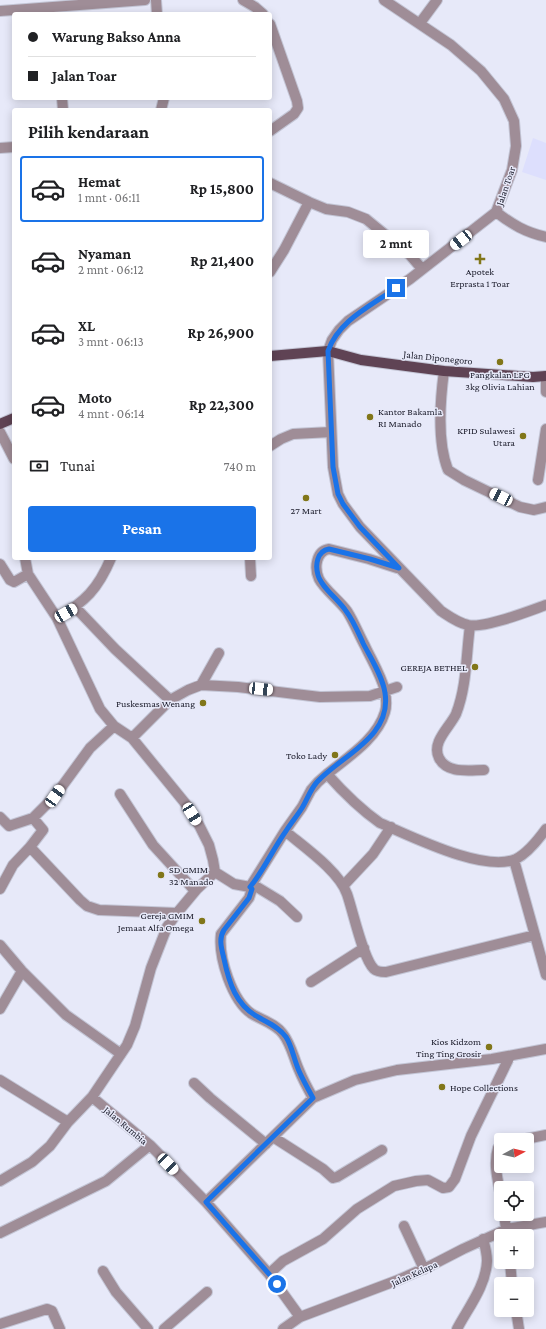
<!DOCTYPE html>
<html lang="id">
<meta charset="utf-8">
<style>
:root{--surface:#fff;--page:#f6f6f6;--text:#202124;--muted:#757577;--line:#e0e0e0;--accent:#1a73e8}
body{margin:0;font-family:"Crimson Pro",serif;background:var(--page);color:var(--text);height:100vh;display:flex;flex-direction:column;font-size:15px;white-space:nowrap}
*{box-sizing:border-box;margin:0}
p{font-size:13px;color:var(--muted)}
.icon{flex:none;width:22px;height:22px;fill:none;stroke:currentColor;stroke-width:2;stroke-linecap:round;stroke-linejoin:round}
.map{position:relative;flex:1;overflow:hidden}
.sheet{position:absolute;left:12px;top:108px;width:260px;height:452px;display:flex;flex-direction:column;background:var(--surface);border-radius:4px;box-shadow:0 2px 10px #0003}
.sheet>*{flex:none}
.banner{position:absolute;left:12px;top:12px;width:260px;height:88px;border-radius:4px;box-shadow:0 2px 10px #0003;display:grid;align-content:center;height:88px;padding:0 16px;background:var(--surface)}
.needle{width:26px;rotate:83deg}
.controls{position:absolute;left:494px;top:1133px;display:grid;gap:8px}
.controls a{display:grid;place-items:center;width:40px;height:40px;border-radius:4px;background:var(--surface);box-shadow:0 2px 10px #0003;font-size:20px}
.end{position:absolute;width:18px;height:18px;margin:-9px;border:5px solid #1a73e8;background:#fff;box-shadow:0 0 0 2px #fff}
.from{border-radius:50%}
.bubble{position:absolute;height:28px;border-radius:4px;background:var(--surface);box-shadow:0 2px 10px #0003;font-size:13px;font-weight:700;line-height:28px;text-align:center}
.car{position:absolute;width:12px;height:24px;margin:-12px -6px;border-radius:5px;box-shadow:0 0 3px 1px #0007;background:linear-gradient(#fff 24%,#345 0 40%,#fff 0 76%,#345 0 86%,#fff 0)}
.banner b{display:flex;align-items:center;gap:14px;height:38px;font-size:15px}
.banner b+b{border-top:1px solid var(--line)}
.banner i{width:10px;height:10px;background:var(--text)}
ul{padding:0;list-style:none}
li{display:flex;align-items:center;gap:12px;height:66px;margin:0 8px 6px;padding:0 8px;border:2px solid transparent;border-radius:4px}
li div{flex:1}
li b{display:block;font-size:15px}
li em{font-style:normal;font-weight:700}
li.selected{border-color:var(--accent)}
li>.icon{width:36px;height:36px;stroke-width:1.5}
h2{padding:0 16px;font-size:18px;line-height:48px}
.pay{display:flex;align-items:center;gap:10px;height:44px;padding:0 16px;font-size:15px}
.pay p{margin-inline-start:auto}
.primary-button{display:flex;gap:8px;margin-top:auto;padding:8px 16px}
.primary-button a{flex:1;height:46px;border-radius:4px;background:var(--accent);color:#fff;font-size:16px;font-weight:700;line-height:46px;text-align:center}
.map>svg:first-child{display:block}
</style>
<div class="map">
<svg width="546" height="1329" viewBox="0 0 546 1329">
<rect width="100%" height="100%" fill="#e7e9f9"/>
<path fill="#dddffd" d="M533,138L546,143V180L522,172Z"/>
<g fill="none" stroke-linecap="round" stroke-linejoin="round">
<g stroke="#c3c5d5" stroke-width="12">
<path id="minor" d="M156,0L157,14
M243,0L255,7L263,14
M384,0L451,45L481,71L504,99L514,121L516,146L512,170L496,212L410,279L348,321L339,330L332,340L328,351L333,467L338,494L343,504L360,527L441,611C450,617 458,623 468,625C484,629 529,611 546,605
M0,11L145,0
M420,23L437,0
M270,24L297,101L298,108L294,114L270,131
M62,98L63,110
M161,110L164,98
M0,148L14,147
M270,183L309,202L326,209L348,212L366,219L410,255L422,269
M496,212C513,225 525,232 546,237
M270,272L284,250L309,202
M444,371C440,401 437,442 448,470L464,480L520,507L534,510L546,507
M546,376V392
M0,432L14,459
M270,446L281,439L293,434L331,432
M538,480L546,429
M25,558L28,574
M250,558L251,576
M0,564L10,580L14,582L28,574L57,618L100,709L114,726L132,738L185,803L199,825L209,845L213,860L215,872L234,884L250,887L285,831L302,807L311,790L318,782L327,774
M397,568L369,559L329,549C316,551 314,568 319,579C324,589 339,600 347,611C354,622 359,635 365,646C372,661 381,675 385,691C386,697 387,706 385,712C377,739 348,757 327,774C343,792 360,809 380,823C411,836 484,873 516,859C528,853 538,840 546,829
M75,607L115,649L170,700
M57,618C85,602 98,589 111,558
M470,626C466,655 467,686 456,714C450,727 431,742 439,758C447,774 469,770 484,770
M201,685L219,653
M132,738L170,700L188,690L201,685L238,687L320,697L370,696L397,687
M120,794L153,845L195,891
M0,817L9,826L33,818
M285,831C304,847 339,871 347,894C353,911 363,959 374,969C377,972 382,972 386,972L535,935
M30,847L80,900L87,906L99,910L177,913
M514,860L546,975
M252,884L280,901L297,917
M344,885L373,854L391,827
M250,887L252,889L249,898L221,934C218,957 232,1001 252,1014C262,1020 276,1024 283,1034C291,1044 294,1059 299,1070C303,1080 308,1089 313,1098
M0,889L13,865L30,847L43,830L33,818L55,796L90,748L114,726
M0,945L22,971L66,1015L121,1054
M311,982L364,948
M0,1009L22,971
M0,1080L68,1122
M194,1083L210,1098L266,1144
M92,1097L150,1145L206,1202L269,1274L300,1317
M273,1137L323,1169L333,1178L337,1177L382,1150
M521,1140L546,1135
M501,1146L498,1148C493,1164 498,1181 501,1197
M0,1181L32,1162L50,1146L68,1122L92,1097L127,1045L135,1026L151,968L167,927L177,913L197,889L215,872
M206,1202L313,1098L355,1080L397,1070L492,1059L546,1049
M504,1214L507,1236
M404,1226L424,1269
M0,1233L106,1181L150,1145
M510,1262L512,1284
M103,1271L116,1292L148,1329
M269,1274L283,1261L323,1239L357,1209L394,1186L416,1181L428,1180L443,1188L449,1187L455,1179L471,1136L510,1056
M516,1310L519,1329
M0,1324L47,1309L52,1311L60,1329
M164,1329L207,1292
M283,1329L300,1317L398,1280L432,1265L463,1249L507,1229L546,1222
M457,1329C468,1308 486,1286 487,1261C487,1254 485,1246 483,1239"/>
</g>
<g stroke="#c3c5d5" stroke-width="12">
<path id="major" d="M270,356L328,351L361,360L444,371L533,377L546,376
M0,424L14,418"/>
</g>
<use href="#minor" stroke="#9f8d97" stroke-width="10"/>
<use href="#major" stroke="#5f4354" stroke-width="10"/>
</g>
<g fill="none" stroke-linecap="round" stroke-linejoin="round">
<path stroke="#1a73e8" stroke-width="5" d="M277,1284L269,1274L206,1202L313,1098C308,1089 303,1080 299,1071C294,1060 292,1046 286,1037C279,1027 268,1023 258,1017C236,1005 229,983 224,959C222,950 218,939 224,930L249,898L252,889L250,887C264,870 273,849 286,831C291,823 297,816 302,808C307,800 310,790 317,782C342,755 392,737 385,693C383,677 370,657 363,643C358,632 353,620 346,611C339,600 321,587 318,575C315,565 317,551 329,549L370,559L399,568L360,527L343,504L338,494L333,467L328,351C339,320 371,306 396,288"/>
</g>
<g fill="#817619" stroke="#e7e9f9" stroke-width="1.5">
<path d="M478 253h4v4h4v4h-4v4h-4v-4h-4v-4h4z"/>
<circle cx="500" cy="362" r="4"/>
<circle cx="370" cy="417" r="4"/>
<circle cx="523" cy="436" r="4"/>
<circle cx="306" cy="498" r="4"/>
<circle cx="475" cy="667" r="4"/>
<circle cx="203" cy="703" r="4"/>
<circle cx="335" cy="755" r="4"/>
<circle cx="161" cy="875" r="4"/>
<circle cx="202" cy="921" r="4"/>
<circle cx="489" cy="1047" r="4"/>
<circle cx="442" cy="1087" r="4"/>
</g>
<g text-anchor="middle" stroke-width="3" stroke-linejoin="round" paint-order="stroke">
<g font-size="10" fill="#202130" stroke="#e7e9f9">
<text transform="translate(505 186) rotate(-71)" y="4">Jalan Toar</text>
<text transform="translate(438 357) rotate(6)" y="4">Jalan Diponegoro</text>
<text transform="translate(126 1125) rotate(40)" y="4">Jalan Rumbia</text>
<text transform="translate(414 1273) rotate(-24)" y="4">Jalan Kelapa</text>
</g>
<g font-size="10" fill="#202130" stroke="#e7e9f9" text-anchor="end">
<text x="480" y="275" text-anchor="middle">Apotek<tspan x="480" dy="12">Erprasta 1 Toar</tspan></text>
<text x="500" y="378" text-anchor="middle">Pangkalan LPG<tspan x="500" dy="12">3kg Olivia Lahian</tspan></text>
<text x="378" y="415" text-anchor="start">Kantor Bakamla<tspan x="378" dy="12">RI Manado</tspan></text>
<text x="515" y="434">KPID Sulawesi<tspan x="515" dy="12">Utara</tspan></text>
<text x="306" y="514" text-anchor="middle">27 Mart</text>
<text x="467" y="671">GEREJA BETHEL</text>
<text x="195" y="707">Puskesmas Wenang</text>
<text x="327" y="759">Toko Lady</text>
<text x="169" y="873" text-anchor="start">SD GMIM<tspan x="169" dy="12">32 Manado</tspan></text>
<text x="194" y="919">Gereja GMIM<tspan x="194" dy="12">Jemaat Alfa Omega</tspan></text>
<text x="481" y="1045">Kios Kidzom<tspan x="481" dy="12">Ting Ting Grosir</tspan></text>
<text x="450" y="1091" text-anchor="start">Hope Collections</text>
</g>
</g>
</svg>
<div class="controls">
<a><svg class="needle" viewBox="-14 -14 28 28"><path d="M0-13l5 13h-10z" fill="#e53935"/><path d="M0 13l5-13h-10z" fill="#757577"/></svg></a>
<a><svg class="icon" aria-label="locate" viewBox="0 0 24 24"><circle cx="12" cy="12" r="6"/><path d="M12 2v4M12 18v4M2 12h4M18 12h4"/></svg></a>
<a>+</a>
<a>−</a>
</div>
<i class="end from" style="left:277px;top:1284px"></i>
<i class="end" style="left:396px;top:288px"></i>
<div class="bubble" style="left:363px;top:230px;width:66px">2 mnt</div>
<i class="car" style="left:461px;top:240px;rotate:232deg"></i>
<i class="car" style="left:501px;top:497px;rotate:296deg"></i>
<i class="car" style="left:66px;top:613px;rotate:60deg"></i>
<i class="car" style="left:261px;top:689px;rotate:96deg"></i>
<i class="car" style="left:55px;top:796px;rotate:35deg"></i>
<i class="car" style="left:192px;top:814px;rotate:148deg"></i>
<i class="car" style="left:168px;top:1164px;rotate:136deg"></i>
<div class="banner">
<b><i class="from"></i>Warung Bakso Anna</b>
<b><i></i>Jalan Toar</b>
</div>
<section class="sheet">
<h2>Pilih kendaraan</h2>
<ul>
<li class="selected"><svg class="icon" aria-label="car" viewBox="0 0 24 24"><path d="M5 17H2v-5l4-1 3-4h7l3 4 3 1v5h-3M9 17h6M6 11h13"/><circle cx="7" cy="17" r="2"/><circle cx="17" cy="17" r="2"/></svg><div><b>Hemat</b><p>1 mnt · 06:11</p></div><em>Rp 15,800</em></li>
<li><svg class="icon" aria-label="car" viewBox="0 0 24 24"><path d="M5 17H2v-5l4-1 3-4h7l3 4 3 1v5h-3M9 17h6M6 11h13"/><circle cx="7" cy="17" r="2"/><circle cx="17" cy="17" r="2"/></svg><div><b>Nyaman</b><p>2 mnt · 06:12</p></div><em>Rp 21,400</em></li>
<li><svg class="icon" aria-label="car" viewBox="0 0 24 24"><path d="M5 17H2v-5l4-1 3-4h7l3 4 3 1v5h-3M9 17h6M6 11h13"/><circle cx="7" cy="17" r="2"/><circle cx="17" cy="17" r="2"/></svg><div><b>XL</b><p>3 mnt · 06:13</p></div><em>Rp 26,900</em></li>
<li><svg class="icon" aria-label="car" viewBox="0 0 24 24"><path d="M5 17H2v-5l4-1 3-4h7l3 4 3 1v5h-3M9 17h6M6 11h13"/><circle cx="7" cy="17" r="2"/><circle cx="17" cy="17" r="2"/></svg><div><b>Moto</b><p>4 mnt · 06:14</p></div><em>Rp 22,300</em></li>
</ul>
<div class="pay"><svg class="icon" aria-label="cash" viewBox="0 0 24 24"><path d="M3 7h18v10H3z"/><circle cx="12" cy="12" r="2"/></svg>Tunai<p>740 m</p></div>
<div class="primary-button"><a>Pesan</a></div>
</section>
</div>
